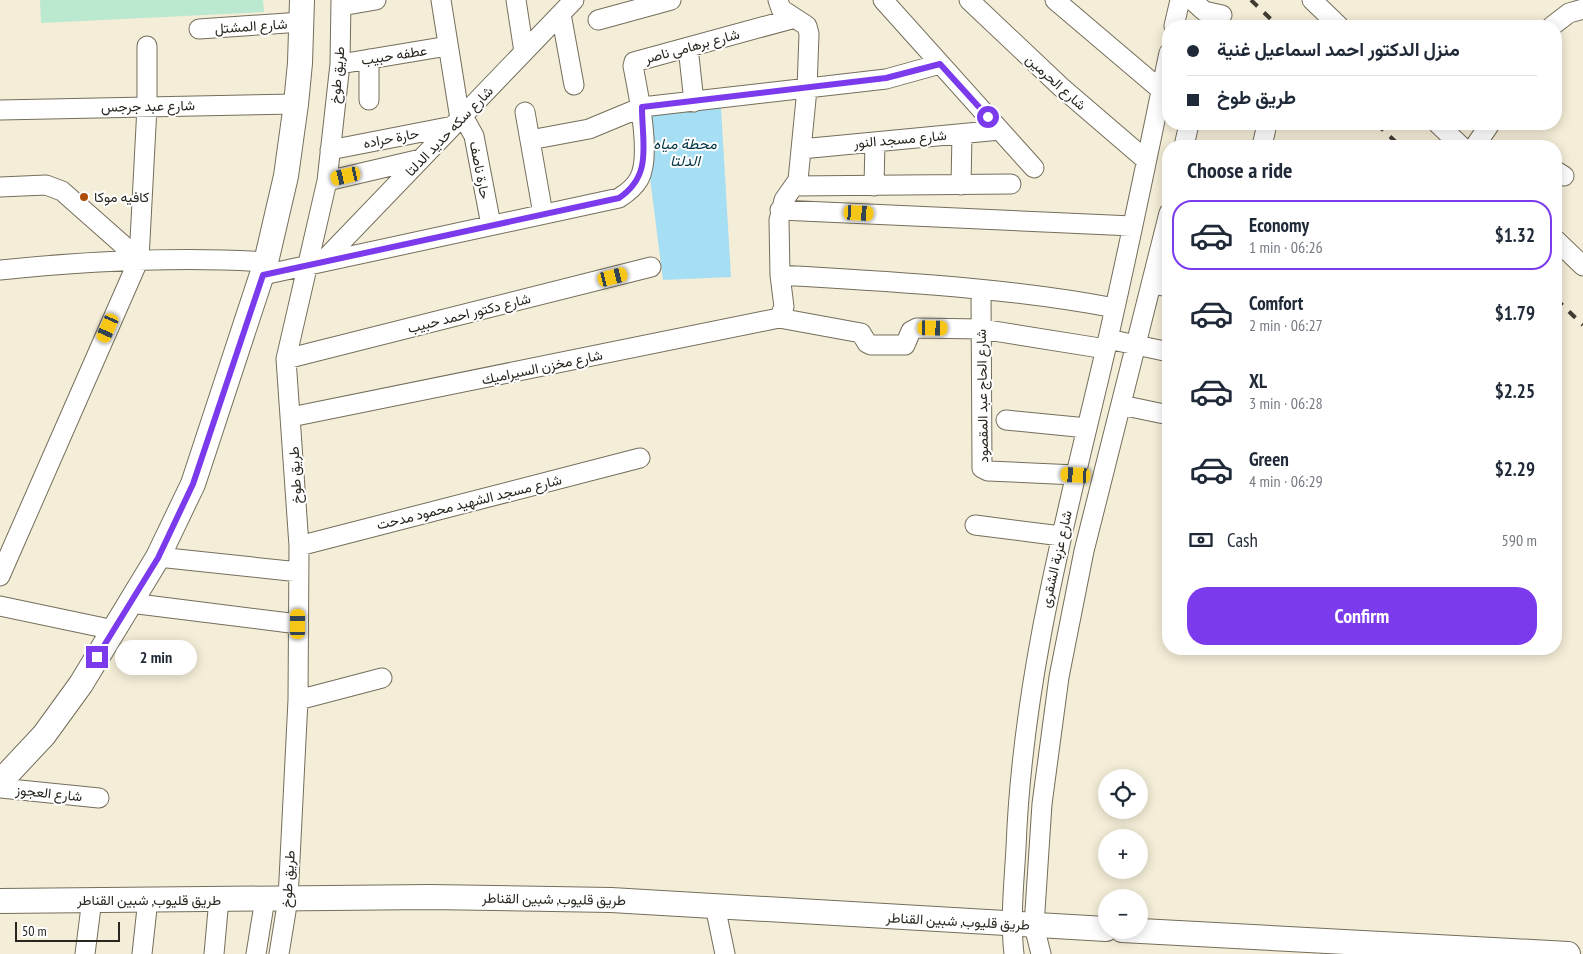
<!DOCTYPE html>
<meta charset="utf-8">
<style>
:root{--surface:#fff;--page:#f2f2f3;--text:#1f2937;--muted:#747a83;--line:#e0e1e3;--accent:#7c3aed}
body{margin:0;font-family:"PT Sans Narrow",Vazirmatn,sans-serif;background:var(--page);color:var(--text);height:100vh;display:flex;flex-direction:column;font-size:19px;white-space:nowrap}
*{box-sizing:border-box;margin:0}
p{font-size:16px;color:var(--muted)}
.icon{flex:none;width:28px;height:28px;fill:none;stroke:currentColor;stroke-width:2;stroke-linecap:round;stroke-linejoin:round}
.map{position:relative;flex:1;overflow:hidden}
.side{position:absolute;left:1162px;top:140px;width:400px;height:515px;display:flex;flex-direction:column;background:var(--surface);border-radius:20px;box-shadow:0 2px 12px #0003}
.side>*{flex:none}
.hud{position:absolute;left:1162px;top:20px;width:400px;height:110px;border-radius:20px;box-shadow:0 2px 12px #0003;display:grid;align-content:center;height:110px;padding:0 25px;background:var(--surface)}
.tools{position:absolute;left:1098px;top:769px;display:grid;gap:10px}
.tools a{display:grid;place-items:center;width:50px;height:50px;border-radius:50%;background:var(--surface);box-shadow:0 2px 12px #0003;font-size:25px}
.scale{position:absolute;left:15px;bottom:12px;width:105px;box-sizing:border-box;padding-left:5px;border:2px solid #29261e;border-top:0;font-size:14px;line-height:18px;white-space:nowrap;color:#29261e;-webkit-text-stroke:4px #fff;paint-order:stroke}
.end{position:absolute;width:22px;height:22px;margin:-11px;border:6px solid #7c3aed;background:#fff;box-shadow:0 0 0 2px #fff}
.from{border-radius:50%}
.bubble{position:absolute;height:35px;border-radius:18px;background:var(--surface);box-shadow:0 2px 12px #0003;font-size:16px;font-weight:600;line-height:35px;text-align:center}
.car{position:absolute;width:15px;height:30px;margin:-15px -8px;border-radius:6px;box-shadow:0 0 4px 1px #0007;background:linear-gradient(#f5c518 24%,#345 0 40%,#f5c518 0 76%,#345 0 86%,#f5c518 0)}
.hud b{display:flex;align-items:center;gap:18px;height:48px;font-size:19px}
.hud b+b{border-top:1px solid var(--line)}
.hud i{width:12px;height:12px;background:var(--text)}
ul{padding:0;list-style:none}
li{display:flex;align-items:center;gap:15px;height:70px;margin:0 10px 8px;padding:0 15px;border:2px solid transparent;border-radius:20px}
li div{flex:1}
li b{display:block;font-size:19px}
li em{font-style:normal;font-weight:600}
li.selected{border-color:var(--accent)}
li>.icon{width:45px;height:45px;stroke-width:1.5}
h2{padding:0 25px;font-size:22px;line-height:60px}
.pay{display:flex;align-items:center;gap:12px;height:55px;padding:0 25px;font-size:19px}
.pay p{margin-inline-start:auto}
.primary-button{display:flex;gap:10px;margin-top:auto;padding:10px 25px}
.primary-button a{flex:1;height:58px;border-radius:20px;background:var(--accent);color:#fff;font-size:20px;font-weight:600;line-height:58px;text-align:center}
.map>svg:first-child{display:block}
</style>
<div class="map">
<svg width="1583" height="954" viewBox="0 0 1583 954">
<rect width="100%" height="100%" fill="#f4edd7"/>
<path fill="#bbe9d0" d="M40,0H263L264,12L41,23Z"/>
<path fill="#a6def4" d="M721,108L731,277L663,280L642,115Z"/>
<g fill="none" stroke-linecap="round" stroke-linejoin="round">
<g stroke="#746e5b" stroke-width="21">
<path id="minor" d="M441,0L460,119
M516,0L524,52
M883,0L1034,168
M969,0L1061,87L1146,160
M1055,0L1161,90
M1192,0L1204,11L1222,15
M1312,0L1339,26
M341,6L376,0
M561,14L574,85
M598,20L671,0
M1174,26L1180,0
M1552,26L1569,13L1583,9
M199,29L302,22
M688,47L694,102
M369,59V100
M340,64L448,46
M0,110L296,104
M525,112L543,214
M463,116L474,136L491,225
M1438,124L1461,146
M530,140L589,129L642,107L886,79L940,64
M1184,146L1189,124
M1262,146L1267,124
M1475,146L1490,124
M801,149L1000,130
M330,150L453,126
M1556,171L1564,176
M327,181L421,159
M961,185L962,134
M795,186L1011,184
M874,186L875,142
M0,187L46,185L62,191L139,259
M780,210L1132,226
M1556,240L1583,266
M323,261L574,0
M0,270C89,261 177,256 266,262
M263,275L619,198C627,193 634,188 639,179C652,156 638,92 633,66L634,62L795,18
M780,275C892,282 1005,287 1115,308
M1151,284L1169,287
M981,290L982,468L988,471L1076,475
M779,318L861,333L867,343L871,345H905L911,331L917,328L981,329L1106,349
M1108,339L1169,352
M286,359L651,267
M1121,405L1169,415
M291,417L779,318L784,307L780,275L779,220L784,200L798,180L807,89L809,34L807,26L781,9L778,0
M1006,420L1087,428
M975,525L1061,536
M299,546L640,458
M158,557L299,572
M0,576L139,259L147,107V46
M130,603L298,624
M0,606L114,630
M298,700L382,678
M0,788L99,798
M715,906L725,954
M85,954L92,899
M142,954L148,899
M214,954L219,899
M256,954L265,899
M279,954L288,899L298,700L299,546L286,359L327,181L340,64L341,0
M1014,954C1010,919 1014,883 1016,848C1022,688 1061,537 1098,382C1124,273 1146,163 1169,53
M1041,954L1034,926L1042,804L1059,677L1084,551L1169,213"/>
</g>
<g stroke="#746e5b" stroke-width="26">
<path id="major" d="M0,782L44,735L81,684L158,557L193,484L266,262L286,176L296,104L300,63L302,0
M0,901L430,897L611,900L1106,929
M1122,930L1568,954"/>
</g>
<use href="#minor" stroke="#fff" stroke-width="19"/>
<use href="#major" stroke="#fff" stroke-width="24"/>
<path stroke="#403c33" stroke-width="4" stroke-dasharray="9 9" stroke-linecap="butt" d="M1251,0L1278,26
M1377,124L1400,146
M1556,299L1583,325"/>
</g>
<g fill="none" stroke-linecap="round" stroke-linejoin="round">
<path stroke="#7c3aed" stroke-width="6" d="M97,657L158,558L193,484L263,275L619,198C653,175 642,144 642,107L886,78L940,64L988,117"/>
</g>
<circle fill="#ad4c05" stroke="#fff" stroke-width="2" cx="84" cy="197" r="5"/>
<g text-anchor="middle" stroke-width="4" stroke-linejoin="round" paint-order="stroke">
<g font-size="14" fill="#29261e" stroke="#fff">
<text transform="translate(251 26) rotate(-4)" y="5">شارع المشتل</text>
<text transform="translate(692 46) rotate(-15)" y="5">شارع برهامى ناصر</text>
<text transform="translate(394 55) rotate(-9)" y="5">عطفه حبيب</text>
<text transform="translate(337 75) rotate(-85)" y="5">طريق طوخ</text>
<text transform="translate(1056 82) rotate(42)" y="5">شارع الحرمين</text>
<text transform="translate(148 106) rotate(-1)" y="5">شارع عبد جرجس</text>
<text transform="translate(449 131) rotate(-46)" y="5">شارع سكه حديد الدلتا</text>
<text transform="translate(391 138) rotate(-11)" y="5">حارة حراده</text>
<text transform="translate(900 139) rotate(-5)" y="5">شارع مسجد النور</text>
<text transform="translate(480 170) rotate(79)" y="5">حارة ناصف</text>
<text transform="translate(469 313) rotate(-14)" y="5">شارع دكتور احمد حبيب</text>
<text transform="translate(542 367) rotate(-12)" y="5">شارع مخزن السيراميك</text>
<text transform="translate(982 396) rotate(-91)" y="5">شارع الحاج عبد المقصود</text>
<text transform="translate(295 475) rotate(-93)" y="5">طريق طوخ</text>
<text transform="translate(469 502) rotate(-14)" y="5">شارع مسجد الشهيد محمود مدحت</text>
<text transform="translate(1056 559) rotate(-77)" y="5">شارع عزبة الشقرى</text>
<text transform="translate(49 793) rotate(6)" y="5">شارع العجوز</text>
<text transform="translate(288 879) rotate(-86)" y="5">طريق طوخ</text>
<text transform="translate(554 899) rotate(1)" y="5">طريق قليوب, شبين القناطر</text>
<text x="149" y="905">طريق قليوب, شبين القناطر</text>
<text transform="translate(958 921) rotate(3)" y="5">طريق قليوب, شبين القناطر</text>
</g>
<g font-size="14" fill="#29261e" stroke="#fff" text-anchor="start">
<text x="94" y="202">كافيه موكا</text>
</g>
<g font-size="15" font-style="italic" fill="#033747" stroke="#fff">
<text x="685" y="149">محطة مياه<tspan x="685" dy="17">الدلتا</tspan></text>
</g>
</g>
</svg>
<div class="tools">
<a><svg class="icon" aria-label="locate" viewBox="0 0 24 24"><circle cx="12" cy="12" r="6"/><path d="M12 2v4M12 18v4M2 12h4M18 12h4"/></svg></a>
<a>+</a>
<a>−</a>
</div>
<div class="scale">50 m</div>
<i class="end from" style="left:988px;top:117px"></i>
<i class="end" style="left:97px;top:657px"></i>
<div class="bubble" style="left:115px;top:640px;width:82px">2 min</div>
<i class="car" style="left:346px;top:176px;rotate:257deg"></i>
<i class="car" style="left:859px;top:213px;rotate:93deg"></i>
<i class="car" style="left:613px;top:277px;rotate:76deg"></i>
<i class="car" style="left:108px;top:328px;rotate:204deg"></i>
<i class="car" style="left:933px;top:328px;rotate:91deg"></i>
<i class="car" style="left:1076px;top:475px;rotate:273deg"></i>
<i class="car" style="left:298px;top:624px;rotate:0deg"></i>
<div class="hud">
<b><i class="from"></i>منزل الدكتور احمد اسماعيل غنية</b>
<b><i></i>طريق طوخ</b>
</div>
<section class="side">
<h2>Choose a ride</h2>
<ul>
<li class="selected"><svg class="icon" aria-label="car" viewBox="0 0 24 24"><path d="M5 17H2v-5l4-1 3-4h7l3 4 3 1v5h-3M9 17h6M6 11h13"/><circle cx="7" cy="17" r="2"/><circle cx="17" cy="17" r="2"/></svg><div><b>Economy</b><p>1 min · 06:26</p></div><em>$1.32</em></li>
<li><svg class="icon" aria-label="car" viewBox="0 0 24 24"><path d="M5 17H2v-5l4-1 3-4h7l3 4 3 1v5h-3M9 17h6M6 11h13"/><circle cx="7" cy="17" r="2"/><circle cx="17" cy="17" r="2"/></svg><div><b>Comfort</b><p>2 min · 06:27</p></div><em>$1.79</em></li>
<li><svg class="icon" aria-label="car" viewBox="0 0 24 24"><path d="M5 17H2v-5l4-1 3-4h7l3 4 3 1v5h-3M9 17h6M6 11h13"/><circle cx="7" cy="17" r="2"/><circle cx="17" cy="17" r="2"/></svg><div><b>XL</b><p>3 min · 06:28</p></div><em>$2.25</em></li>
<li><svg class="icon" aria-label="car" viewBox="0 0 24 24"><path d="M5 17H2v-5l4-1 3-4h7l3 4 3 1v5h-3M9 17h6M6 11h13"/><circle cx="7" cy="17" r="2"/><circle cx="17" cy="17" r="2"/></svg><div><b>Green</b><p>4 min · 06:29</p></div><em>$2.29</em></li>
</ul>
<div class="pay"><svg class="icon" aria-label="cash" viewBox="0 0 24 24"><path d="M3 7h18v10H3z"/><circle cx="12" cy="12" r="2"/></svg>Cash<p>590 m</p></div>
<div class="primary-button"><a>Confirm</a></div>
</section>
</div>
